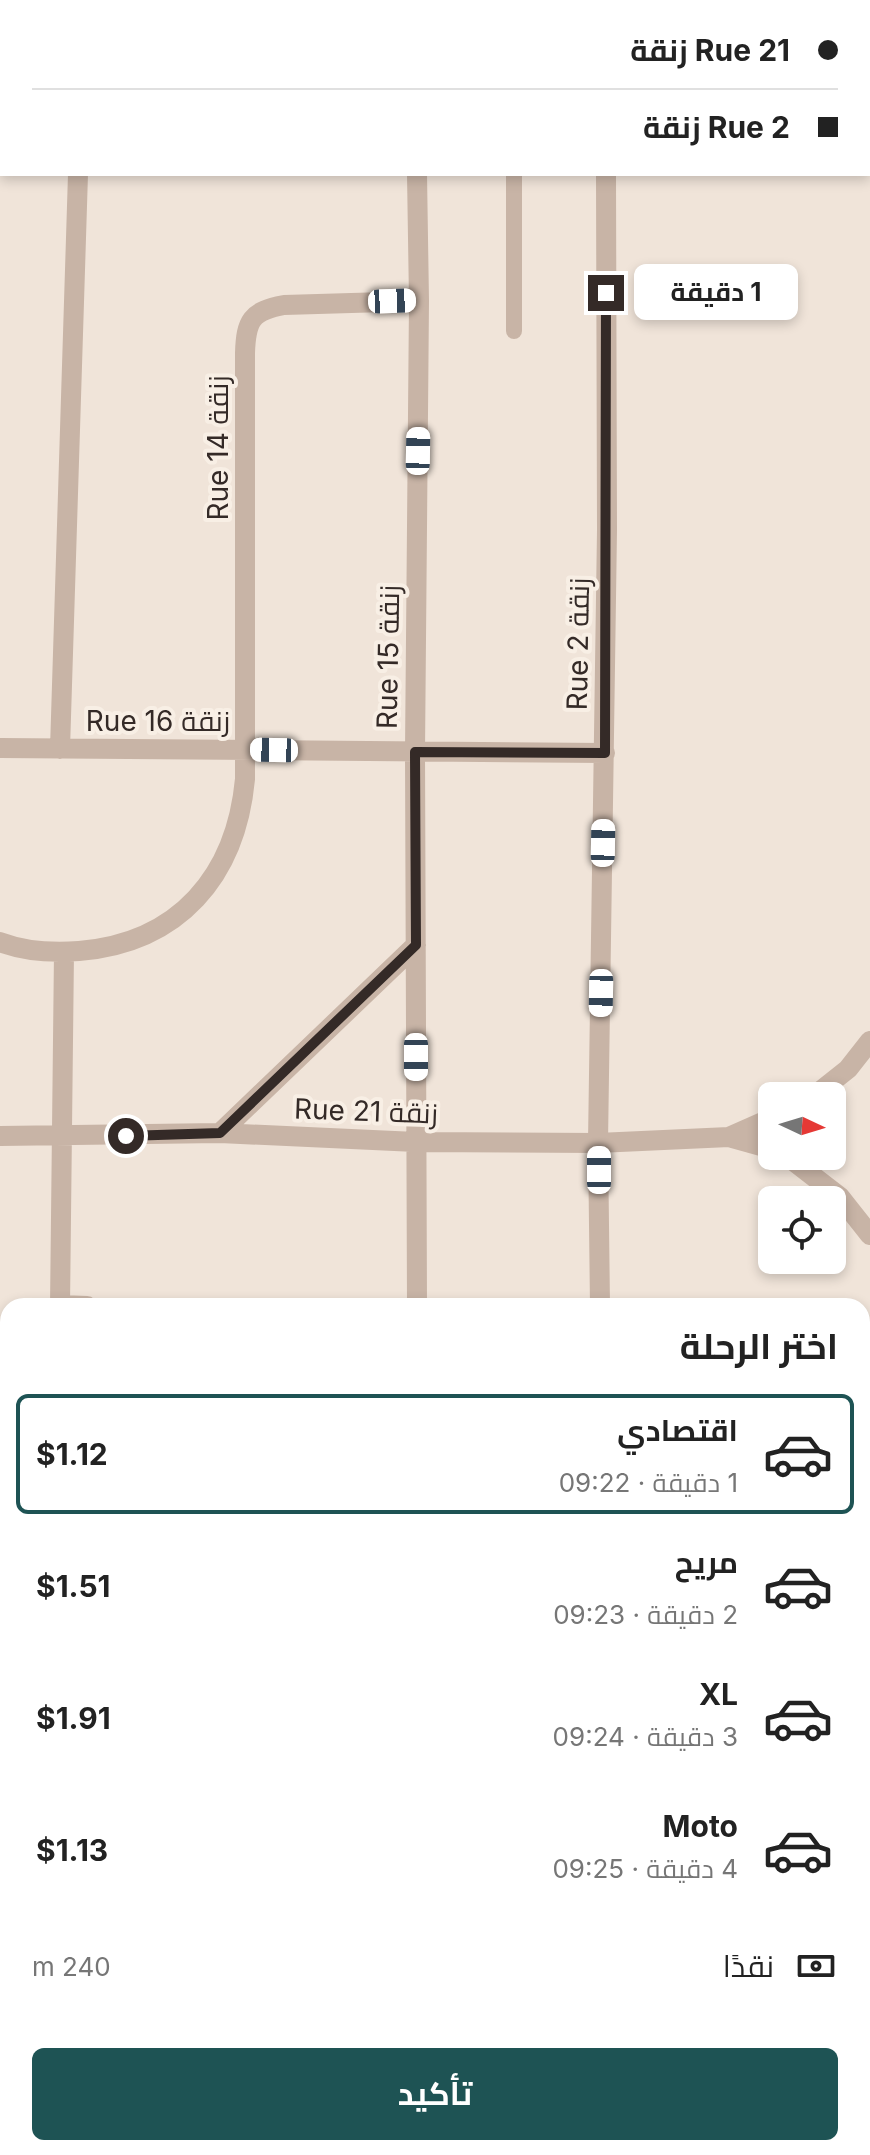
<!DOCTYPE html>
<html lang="ar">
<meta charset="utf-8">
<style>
:root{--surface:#fff;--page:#f6f6f6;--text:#222;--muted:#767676;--line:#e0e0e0;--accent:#1e5354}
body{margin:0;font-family:Inter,Cairo,sans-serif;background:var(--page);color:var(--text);direction:rtl;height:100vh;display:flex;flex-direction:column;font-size:30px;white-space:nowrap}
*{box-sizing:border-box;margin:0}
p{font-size:26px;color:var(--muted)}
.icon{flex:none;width:44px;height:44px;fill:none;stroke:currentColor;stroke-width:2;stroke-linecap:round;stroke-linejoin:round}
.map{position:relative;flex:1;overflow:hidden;direction:ltr}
.details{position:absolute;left:0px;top:1298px;width:870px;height:858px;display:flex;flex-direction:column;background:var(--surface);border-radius:24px 24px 0 0;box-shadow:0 4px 12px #0003;direction:rtl}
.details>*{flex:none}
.hud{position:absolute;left:0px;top:0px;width:870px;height:176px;box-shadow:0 4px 12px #0003;direction:rtl;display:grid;align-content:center;height:176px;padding:0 32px;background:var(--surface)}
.needle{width:52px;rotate:94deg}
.buttons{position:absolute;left:758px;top:1082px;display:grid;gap:16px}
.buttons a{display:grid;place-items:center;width:88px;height:88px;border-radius:12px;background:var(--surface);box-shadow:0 4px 12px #0003;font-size:40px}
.end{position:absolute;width:36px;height:36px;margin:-18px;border:10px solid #342a27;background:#fff;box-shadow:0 0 0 4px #fff}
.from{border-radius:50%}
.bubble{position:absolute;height:56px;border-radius:12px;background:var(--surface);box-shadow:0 4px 12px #0003;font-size:26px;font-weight:700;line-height:56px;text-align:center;direction:rtl}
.car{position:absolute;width:24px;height:48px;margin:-24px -12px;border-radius:10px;box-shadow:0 0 6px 2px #0007;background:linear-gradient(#fff 24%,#345 0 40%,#fff 0 76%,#345 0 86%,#fff 0)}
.hud b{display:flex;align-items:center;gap:28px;height:76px;font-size:30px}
.hud b+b{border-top:2px solid var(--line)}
.hud i{width:20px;height:20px;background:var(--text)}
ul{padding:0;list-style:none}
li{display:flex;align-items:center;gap:24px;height:120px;margin:0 16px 12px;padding:0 16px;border:4px solid transparent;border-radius:12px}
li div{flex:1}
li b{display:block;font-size:30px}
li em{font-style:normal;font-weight:700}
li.current{border-color:var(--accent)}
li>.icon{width:72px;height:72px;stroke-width:1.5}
h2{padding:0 32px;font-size:36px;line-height:96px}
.pay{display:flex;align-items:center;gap:20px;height:88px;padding:0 32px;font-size:30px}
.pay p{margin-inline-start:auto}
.primary-button{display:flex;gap:16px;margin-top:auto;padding:16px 32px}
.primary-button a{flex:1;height:92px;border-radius:12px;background:var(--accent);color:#fff;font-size:32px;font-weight:700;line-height:92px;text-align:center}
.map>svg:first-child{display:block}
</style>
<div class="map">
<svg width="870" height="2155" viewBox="0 0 870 2155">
<rect width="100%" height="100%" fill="#f0e4d9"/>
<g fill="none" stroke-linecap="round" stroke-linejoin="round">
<path stroke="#c8b4a6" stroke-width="16" d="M514,331V174"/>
<path stroke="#c8b4a6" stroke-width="20" d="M64,0V2
M415,0V2
M604,0V2
M868,53L870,52
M0,114H2
M417,174L419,301L415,752L417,1306
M0,748L605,753
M60,749L78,174
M0,942C24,951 53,953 79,951C179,943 236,876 245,779V353C246,321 251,311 284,305L419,301
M814,1096L848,1069L870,1041
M220,1133L416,945
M0,1136L220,1133L416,1142L598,1143L729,1137L772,1149
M729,1137L772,1118
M787,1156L840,1197L870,1235
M60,1305L87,1306
M60,1306L64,952
M600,1306L598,1143L607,530L606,174
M0,1476L8,1481
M0,1673L8,1666
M0,1743L8,1750
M862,1877L870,1878
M0,1942L8,1940
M862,2081L870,2083
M151,2148L152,2155
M414,2148V2155
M600,2155L601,2148"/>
</g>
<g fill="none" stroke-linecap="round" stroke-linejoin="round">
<path stroke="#342a27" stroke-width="10" d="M126,1136L220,1133L416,945L415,752L605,753L606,293"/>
</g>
<g text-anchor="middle" stroke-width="8" stroke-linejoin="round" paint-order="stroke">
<g font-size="28" fill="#342a27" stroke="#f8efe5">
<text transform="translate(218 448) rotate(-90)" y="10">Rue 14 زنقة</text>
<text transform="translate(578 644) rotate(-89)" y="10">Rue 2 زنقة</text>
<text transform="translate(388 657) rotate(-89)" y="10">Rue 15 زنقة</text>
<text x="158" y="731">Rue 16 زنقة</text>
<text transform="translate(366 1111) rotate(2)" y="10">Rue 21 زنقة</text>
</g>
</g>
</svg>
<div class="buttons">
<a><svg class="needle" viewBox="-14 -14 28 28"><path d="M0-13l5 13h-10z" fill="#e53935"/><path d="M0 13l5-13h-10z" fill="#767676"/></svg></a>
<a><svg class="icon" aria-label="locate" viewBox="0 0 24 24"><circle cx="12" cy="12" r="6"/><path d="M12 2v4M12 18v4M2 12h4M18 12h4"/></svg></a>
</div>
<i class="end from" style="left:126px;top:1136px"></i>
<i class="end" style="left:606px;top:293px"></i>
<div class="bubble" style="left:634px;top:264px;width:164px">1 دقيقة</div>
<i class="car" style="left:392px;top:301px;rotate:88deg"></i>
<i class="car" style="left:418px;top:451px;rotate:1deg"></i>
<i class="car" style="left:274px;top:750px;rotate:271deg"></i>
<i class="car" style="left:603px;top:843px;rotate:1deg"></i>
<i class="car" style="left:601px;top:993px;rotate:181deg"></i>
<i class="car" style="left:416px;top:1057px;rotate:180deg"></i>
<i class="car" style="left:599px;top:1170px;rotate:0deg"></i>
<div class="hud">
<b><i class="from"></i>Rue 21 زنقة</b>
<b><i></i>Rue 2 زنقة</b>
</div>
<section class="details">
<h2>اختر الرحلة</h2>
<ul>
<li class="current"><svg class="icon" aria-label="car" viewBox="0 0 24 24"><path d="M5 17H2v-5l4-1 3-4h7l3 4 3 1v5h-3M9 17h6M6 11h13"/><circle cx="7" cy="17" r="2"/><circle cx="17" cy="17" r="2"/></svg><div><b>اقتصادي</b><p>1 دقيقة · 09:22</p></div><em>$1.12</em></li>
<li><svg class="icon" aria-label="car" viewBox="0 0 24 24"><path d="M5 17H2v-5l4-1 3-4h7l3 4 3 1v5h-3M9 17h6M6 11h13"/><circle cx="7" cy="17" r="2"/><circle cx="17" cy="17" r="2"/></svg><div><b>مريح</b><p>2 دقيقة · 09:23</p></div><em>$1.51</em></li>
<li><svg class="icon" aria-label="car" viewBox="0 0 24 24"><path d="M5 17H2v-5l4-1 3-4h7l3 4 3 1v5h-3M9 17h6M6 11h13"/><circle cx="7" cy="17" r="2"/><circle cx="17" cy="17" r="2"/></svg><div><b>XL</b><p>3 دقيقة · 09:24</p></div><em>$1.91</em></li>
<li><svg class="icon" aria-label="car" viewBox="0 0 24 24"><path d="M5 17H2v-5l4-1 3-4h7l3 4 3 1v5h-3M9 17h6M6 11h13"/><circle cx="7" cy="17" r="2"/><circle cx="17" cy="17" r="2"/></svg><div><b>Moto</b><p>4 دقيقة · 09:25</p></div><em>$1.13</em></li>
</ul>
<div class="pay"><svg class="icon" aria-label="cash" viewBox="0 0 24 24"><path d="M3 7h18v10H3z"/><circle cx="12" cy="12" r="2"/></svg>نقدًا<p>240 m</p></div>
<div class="primary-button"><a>تأكيد</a></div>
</section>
</div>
